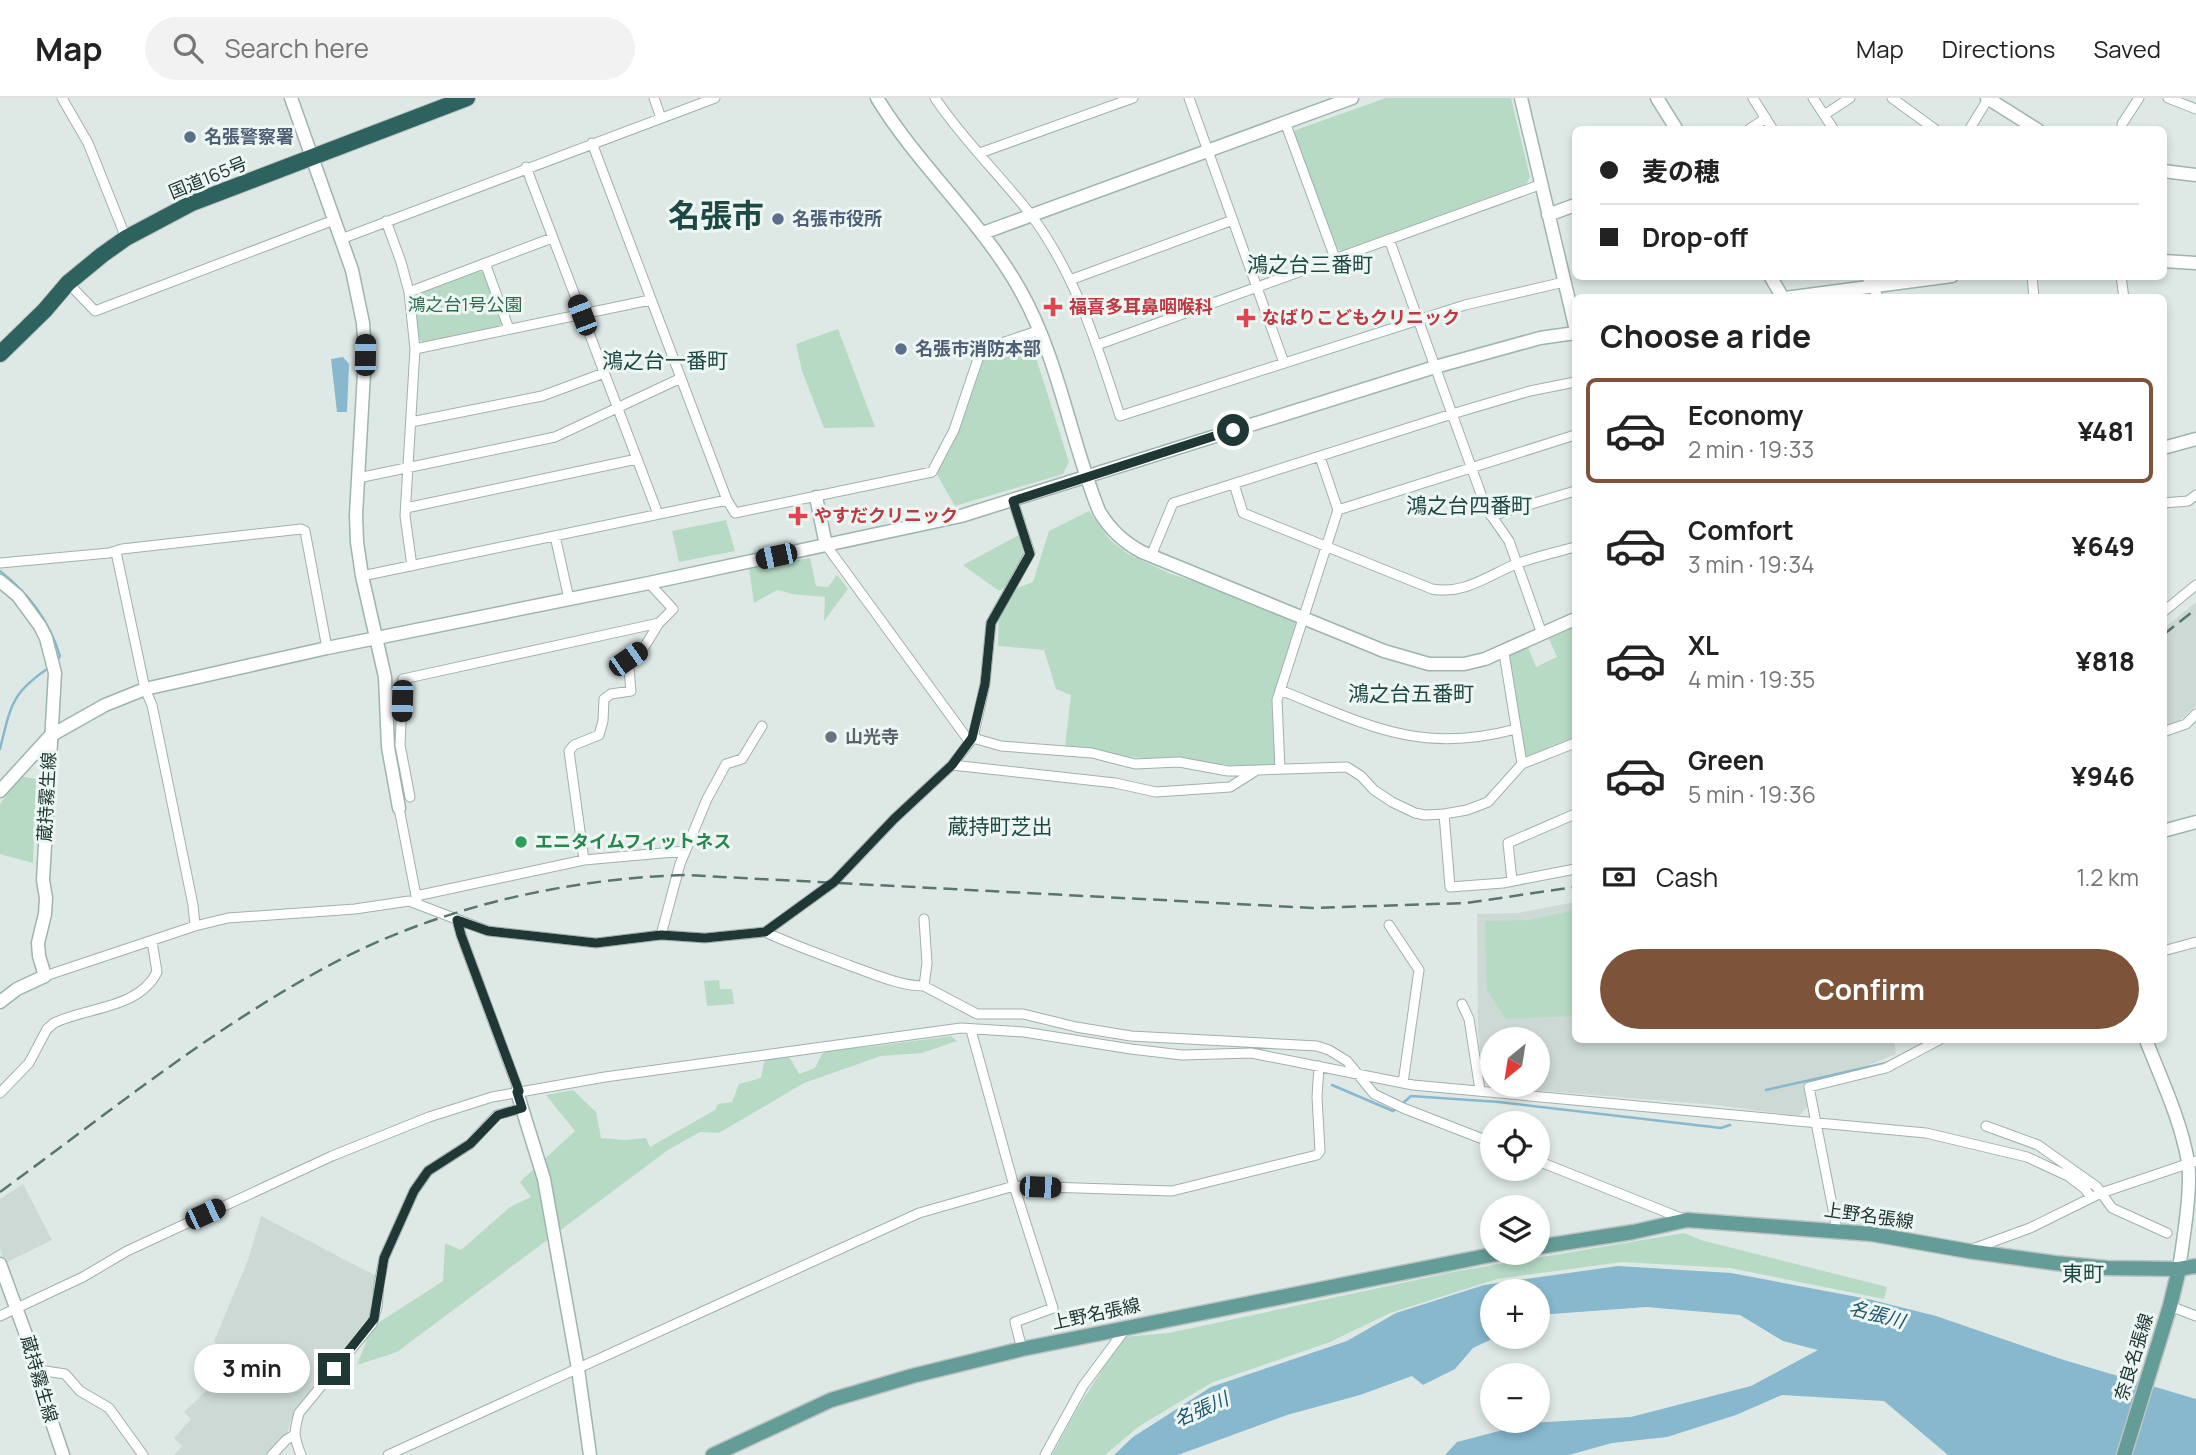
<!DOCTYPE html>
<meta charset="utf-8">
<style>
:root{--surface:#fff;--page:#f2f2f2;--text:#222;--muted:#767676;--line:#e0e0e0;--accent:#7d543a}
body{margin:0;font-family:Manrope,"Noto Sans JP",sans-serif;background:var(--page);color:var(--text);height:100vh;display:flex;flex-direction:column;font-size:26px;white-space:nowrap}
*{box-sizing:border-box;margin:0}
p{font-size:23px;color:var(--muted)}
.icon{flex:none;width:38px;height:38px;fill:none;stroke:currentColor;stroke-width:2;stroke-linecap:round;stroke-linejoin:round}
.map{position:relative;flex:1;overflow:hidden}
.details{position:absolute;left:1572px;top:196px;width:595px;height:749px;display:flex;flex-direction:column;background:var(--surface);border-radius:10px;box-shadow:0 4px 10px #0003}
.details>*{flex:none}
.banner{position:absolute;left:1572px;top:28px;width:595px;height:154px;border-radius:10px;box-shadow:0 4px 10px #0003;display:grid;align-content:center;height:154px;padding:0 28px;background:var(--surface)}
.needle{width:46px;rotate:210deg}
.buttons{position:absolute;left:1480px;top:929px;display:grid;gap:14px}
.buttons a{display:grid;place-items:center;width:70px;height:70px;border-radius:50%;background:var(--surface);box-shadow:0 4px 10px #0003;font-size:35px}
.end{position:absolute;width:32px;height:32px;margin:-16px;border:9px solid #203835;background:#fff;box-shadow:0 0 0 4px #fff}
.from{border-radius:50%}
.bubble{position:absolute;height:49px;border-radius:24px;background:var(--surface);box-shadow:0 4px 10px #0003;font-size:23px;font-weight:700;line-height:49px;text-align:center}
.car{position:absolute;width:21px;height:42px;margin:-21px -10px;border-radius:9px;box-shadow:0 0 5px 2px #0007;background:linear-gradient(#222 24%,#8ab4d8 0 40%,#222 0 76%,#8ab4d8 0 86%,#222 0)}
.banner b{display:flex;align-items:center;gap:24px;height:66px;font-size:26px}
.banner b+b{border-top:2px solid var(--line)}
.banner i{width:18px;height:18px;background:var(--text)}
ul{padding:0;list-style:none}
li{display:flex;align-items:center;gap:21px;height:105px;margin:0 14px 10px;padding:0 14px;border:4px solid transparent;border-radius:10px}
li div{flex:1}
li b{display:block;font-size:26px}
li em{font-style:normal;font-weight:700}
li.current{border-color:var(--accent)}
li>.icon{width:63px;height:63px;stroke-width:1.5}
h2{padding:0 28px;font-size:32px;line-height:84px}
.pay{display:flex;align-items:center;gap:18px;height:77px;padding:0 28px;font-size:26px}
.pay p{margin-inline-start:auto}
.primary-button{display:flex;gap:14px;margin-top:auto;padding:14px 28px}
.primary-button a{flex:1;height:80px;border-radius:42px;background:var(--accent);color:#fff;font-size:28px;font-weight:700;line-height:80px;text-align:center}
header{display:flex;align-items:center;gap:42px;box-sizing:border-box;height:98px;padding:0 35px;background:var(--surface);border-bottom:2px solid var(--line)}
header strong{font-size:33px}
nav{display:flex;gap:38px;margin-inline-start:auto;font-size:24px}
.search{width:490px;height:63px;background:var(--page);display:flex;align-items:center;gap:18px;box-sizing:border-box;padding:0 24px;border-radius:38px;color:var(--muted);font-size:26px}
.map>svg:first-child{display:block}
</style>
<header>
<strong>Map</strong>
<div class="search"><svg class="icon" aria-label="search" viewBox="0 0 24 24"><circle cx="10" cy="10" r="6"/><path d="M15 15l6 6"/></svg>Search here</div>
<nav><a>Map</a><a>Directions</a><a>Saved</a></nav>
</header>
<div class="map">
<svg width="2196" height="1357" viewBox="0 0 2196 1357">
<rect width="100%" height="100%" fill="#dee9e6"/>
<path fill="#ccd9d5" d="M2196,504V608L2178,624L2163,632V531Z
M1575,804V942H1894L1896,956L1849,975L1805,986L1807,1009L1799,1018L1716,1007L1520,991L1494,987H1538V942H1493V987L1485,986L1478,935L1477,816L1518,815Z
M23,1086L52,1142L5,1165L0,1151V1101Z
M261,1118L376,1178L373,1206L368,1225L297,1313L291,1322L286,1338L269,1357H174L182,1348L174,1340L191,1321L184,1314L207,1292L224,1260L222,1252L214,1243L248,1162Z"/>
<path fill="#b7dac5" d="M1386,0H1511L1530,79L1526,86L1342,153L1336,150L1293,33Z
M478,172L485,176L503,223L499,229L423,244L418,241L414,202L417,196Z
M838,231L875,329L824,330L802,273L796,246Z
M1025,242L1032,247L1069,364L1063,376L955,408L936,375L958,334L982,260L988,254Z
M1089,413L1110,442L1128,456L1171,476L1248,501L1297,521L1274,603L1277,671L1118,658L1065,648L1071,597L1056,591L1044,552L998,548L999,519L1015,491L1033,484L1049,433Z
M726,422L735,453L679,464L672,433Z
M1021,436L1024,459L1005,489L999,493L963,467Z
M810,460L816,488L828,489L837,477L848,491L824,523L825,499L792,496L777,492L754,505L749,470Z
M1575,529V642L1525,659L1508,558L1528,549L1536,569L1557,559L1549,541Z
M20,678L36,681L33,765L0,756V706Z
M1575,812V918L1506,921L1487,892L1485,823L1530,822Z
M719,882L720,891H732L734,906L707,908L704,883Z
M951,938L957,943L922,955L881,958L804,985L719,1035L700,1034L668,1052L397,1254L357,1267L372,1229L443,1183L445,1145L461,1152L510,1109L531,1099L520,1084L575,1033L546,997L573,992L596,1014L601,1040L626,1042L646,1040L650,1049L715,1012L718,1006L732,1004L739,986L761,980L765,960L788,957L799,976L815,970L822,956L829,952L877,948Z
M1684,1135L1701,1142L1887,1189L1884,1201L1730,1170L1622,1164L1497,1181L1390,1215L1330,1244L1211,1285L1138,1329L1105,1357H1052L1076,1313L1123,1239L1169,1235L1458,1173Z"/>
<path fill="#87b8cd" d="M343,259L349,266L347,314H337L331,261Z
M1618,1168L1731,1175L1868,1201L1936,1218L2064,1262L2196,1301V1357H1948L1884,1303L1782,1297L1736,1317L1667,1339L1612,1345L1569,1357H1445L1457,1344L1530,1325L1631,1319L1751,1288L1818,1252L1783,1243L1740,1217L1646,1209L1538,1217V1194H1493V1239H1496L1473,1250L1455,1271L1423,1287L1412,1278L1360,1297L1287,1317L1178,1357H1114L1133,1339L1211,1289L1347,1243L1396,1215L1484,1187Z"/>
<g fill="none" stroke-linecap="round" stroke-linejoin="round">
<path stroke="#87b8cd" stroke-width="2.5" d="M0,473C29,496 49,522 60,558L56,565
M0,651C11,607 11,595 50,569
M1332,987L1393,1013L1396,1011
M1766,992L1886,965L1930,942
M1401,1007L1411,998L1499,1004L1721,1030L1730,1027"/>
<g stroke="#a1b0ad" stroke-width="11">
<path id="street" d="M62,0L88,45L126,140
M654,0L661,20
M935,0C963,42 1000,77 1031,117C1076,177 1097,247 1120,318L1465,207L1564,184
M1189,0L1284,265
M1753,0L1773,32
M1813,0L1834,32
M1892,0L1936,32
M2168,0L2196,11
M1824,17L1850,0
M1285,24L1335,160
M2122,26L2139,0
M1748,32L1766,20
M1969,32L1988,1
M592,45L727,402L735,415L932,374L954,332L981,252L1040,232
M980,55L1133,0
M526,69L658,416
M386,123L401,164L409,194L415,251L405,418L412,468
M341,141L715,0
M1389,141L1486,410L1509,443L1542,536
M485,165L509,231
M1866,178L1879,200
M2032,178L2034,200
M2121,178L2124,200
M1070,182L1233,122
M68,185L95,213L334,122
M409,194L552,140
M1097,247L1542,86
M415,251L650,202
M411,324L542,298L604,275
M358,380L555,339L681,280
M1234,386L1243,415L1432,491C1464,497 1487,478 1516,466C1535,459 1556,454 1575,449
M2163,405L2188,403L2196,397
M406,410L637,361
M1338,412L1575,337
M1491,418L1575,393
M555,438L569,501
M826,447L969,643
M116,454L145,591L152,607L193,807L195,828
M1151,458L1173,405L1452,316L1530,293L1575,284
M0,465L109,455L122,451L301,431L305,433L327,550
M362,478L727,402
M2163,514L2196,487
M1504,555L1522,666
M1280,592C1368,627 1419,657 1516,631
M2163,634L2186,626L2196,616
M973,640L1001,648L1092,655L1135,666L1179,664L1228,673L1347,669L1361,678L1374,692L1392,704L1415,715L1425,717L1444,716L1467,712L1488,704L1522,666L1575,645
M952,667L1115,685L1156,694L1230,689L1257,672
M1280,671L1277,602L1338,412L1320,359
M410,699L400,647L403,581L659,525
M399,710L417,803
M1444,716L1450,789L1503,785L1575,771
M584,762L685,753
M1512,783L1508,745L1575,716
M416,798L584,762L569,653L574,647L599,637L603,623L604,601L611,596L631,593L628,561L645,548L659,525L673,511L649,485
M924,821L927,865L924,888
M457,822L461,837L519,994
M1389,827L1419,872L1403,985
M765,834C793,847 822,857 851,868C874,876 900,888 924,888L977,916H1023L1076,929L1131,938L1317,948L1329,952L1347,963L1374,996L1403,1010L1493,1045
M661,837L680,766L707,701L726,666L742,661L762,628
M2163,853L2196,844
M45,878L195,828L228,820L355,811L409,803L488,833L596,845L661,837L705,840L765,834L834,784L894,721L952,667L973,640L985,586L991,525L1030,455L1013,403
M1462,906L1469,921L1480,992
M971,932L1014,1088L1053,1210L1015,1224L1022,1251
M0,995L29,965L47,931L54,925C86,909 139,911 157,874L152,843
M1986,1028L2038,1047L2097,1089L2112,1110L2167,1135
M1538,1063L1686,1122
M1837,1132L1809,989L1886,970L1939,942
M1970,1152L2030,1130L2101,1095L2196,1063
M2170,1208L2196,1218
M0,1218L83,1179L127,1153L332,1058L429,1019L492,999L605,979L961,930L1024,934L1131,951L1182,957L1251,955L1413,987L1926,1035L2027,1059L2068,1078L2085,1091L2091,1099
M39,1272L65,1276L80,1293L109,1310L143,1357
M272,1357L286,1342L294,1337
M301,1357C293,1337 294,1334 299,1315L372,1226L377,1209L379,1187L384,1160L414,1093L428,1073L470,1046L497,1017L522,1010
M388,1357L919,1115L1014,1088L1172,1093L1317,1057L1320,1053L1317,999L1319,968
M1045,1357L1083,1288L1127,1229"/>
</g>
<g stroke="#9db4af" stroke-width="15">
<path id="secondary" d="M291,0L352,172L363,225L365,257L356,417L357,444L362,478L385,579L388,649L399,710
M877,0C919,69 981,122 1020,192C1059,261 1070,341 1099,413C1110,432 1123,444 1142,454L1384,553L1429,566H1464L1485,561L1575,521
M1521,0L1575,228
M1657,0L1677,32
M1987,0L2038,32
M2163,73L2196,77
M1548,117L1575,107
M983,135L1352,0
M2163,163L2196,165
M1770,178L1783,200
M1785,200L1952,178
M2163,350L2196,341
M816,399L826,447
M0,483L18,498L40,528L46,540L55,575L43,782L46,800L45,816L38,845L39,858L45,878L17,891L0,904
M0,693L50,638L105,607L145,591L327,550L649,485L961,418L1435,269L1540,240L1575,235
M2163,733L2196,724
M2146,942C2161,981 2181,1022 2188,1064C2192,1090 2183,1143 2179,1171
M517,994L544,1081L578,1271L590,1357
M0,1166L39,1272L44,1301L63,1357"/>
</g>
<g stroke="#bcc3c2" stroke-width="17">
<path id="primary" d="M1538,1149L1633,1134L1687,1122L1872,1136L1968,1153L2055,1165L2107,1170L2179,1171L2196,1168
M713,1357L831,1302L912,1278L1022,1251L1501,1155
M2124,1357L2170,1208L2179,1171"/>
</g>
<g stroke="#bcc3c2" stroke-width="18">
<path id="highway" d="M0,256L45,212L68,185L102,157L126,140L192,105L467,0"/>
</g>
<use href="#street" stroke="#fff" stroke-width="9"/>
<use href="#secondary" stroke="#fff" stroke-width="12"/>
<use href="#primary" stroke="#649d97" stroke-width="14"/>
<use href="#highway" stroke="#2d625f" stroke-width="16"/>
<path stroke="#5a7470" stroke-width="2.5" stroke-dasharray="14 7" stroke-linecap="butt" d="M2163,537L2196,511
M0,1094C107,1016 211,931 328,868C436,810 562,781 685,777L1313,810L1466,805L1575,789"/>
</g>
<g fill="none" stroke-linecap="round" stroke-linejoin="round">
<path stroke="#203835" stroke-width="9" d="M334,1271L374,1221L384,1160L414,1093L428,1073L470,1046L498,1017L522,1010L517,994L519,993L461,837L457,822L488,833L596,845L661,837L705,840L765,834L834,784L894,721L952,667L972,640L985,586L991,525L1030,456L1013,403L1233,332"/>
</g>
<g fill="#5c6f8a" stroke="#eef6f3" stroke-width="2.5">
<circle cx="190" cy="39" r="7"/>
<circle cx="778" cy="121" r="7"/>
<circle cx="901" cy="251" r="7"/>
</g>
<g fill="#e0444e" stroke="#eef6f3" stroke-width="2.5">
<path d="M1049.5 198.5h7v7h7v7h-7v7h-7v-7h-7v-7h7z"/>
<path d="M1242.5 209.5h7v7h7v7h-7v7h-7v-7h-7v-7h7z"/>
<path d="M794.5 407.5h7v7h7v7h-7v7h-7v-7h-7v-7h7z"/>
</g>
<circle fill="#6b7280" stroke="#eef6f3" stroke-width="2.5" cx="831" cy="639" r="7"/>
<circle fill="#2e9e5b" stroke="#eef6f3" stroke-width="2.5" cx="521" cy="744" r="7"/>
<g text-anchor="middle" stroke-width="6" stroke-linejoin="round" paint-order="stroke">
<g font-size="18" font-weight="bold" fill="#4e5e75" stroke="#eef6f3" text-anchor="start">
<text x="204" y="45">名張警察署</text>
<text x="792" y="127">名張市役所</text>
<text x="915" y="257">名張市消防本部</text>
</g>
<g font-size="18" fill="#203835" stroke="#eef6f3">
<text transform="translate(208 80) rotate(-22)" y="6">国道165号</text>
<text transform="translate(47 699) rotate(-87)" y="6">蔵持霧生線</text>
<text transform="translate(1869 1118) rotate(8)" y="6">上野名張線</text>
<text transform="translate(1096 1216) rotate(-12)" y="6">上野名張線</text>
<text transform="translate(2134 1259) rotate(-73)" y="6">奈良名張線</text>
<text transform="translate(39 1281) rotate(74)" y="6">蔵持霧生線</text>
</g>
<g font-size="18" fill="#2c6d4e" stroke="#eef6f3">
<text x="465" y="213">鴻之台1号公園</text>
</g>
<g font-size="18" font-weight="bold" fill="#be3a42" stroke="#eef6f3" text-anchor="start">
<text x="1069" y="215">福喜多耳鼻咽喉科</text>
<text x="1262" y="226">なばりこどもクリニック</text>
<text x="814" y="424">やすだクリニック</text>
</g>
<g font-size="18" font-weight="bold" fill="#5b616d" stroke="#eef6f3" text-anchor="start">
<text x="845" y="645">山光寺</text>
</g>
<g font-size="18" font-weight="bold" fill="#27864d" stroke="#eef6f3" text-anchor="start">
<text x="535" y="750">エニタイムフィットネス</text>
</g>
<g font-size="19" font-style="italic" fill="#1d5670" stroke="#eef6f3">
<text transform="translate(1877 1216) rotate(15)" y="7">名張川</text>
<text transform="translate(1201 1311) rotate(-24)" y="7">名張川</text>
</g>
<g font-size="21" fill="#1d4844" stroke="#eef6f3">
<text x="1310" y="174">鴻之台三番町</text>
<text x="665" y="270">鴻之台一番町</text>
<text x="1469" y="415">鴻之台四番町</text>
<text x="1411" y="603">鴻之台五番町</text>
<text x="1000" y="736">蔵持町芝出</text>
<text x="2083" y="1183">東町</text>
</g>
<g font-size="32" font-weight="bold" fill="#1d4844" stroke="#eef6f3">
<text x="716" y="129">名張市</text>
</g>
</g>
</svg>
<div class="buttons">
<a><svg class="needle" viewBox="-14 -14 28 28"><path d="M0-13l5 13h-10z" fill="#e53935"/><path d="M0 13l5-13h-10z" fill="#767676"/></svg></a>
<a><svg class="icon" aria-label="locate" viewBox="0 0 24 24"><circle cx="12" cy="12" r="6"/><path d="M12 2v4M12 18v4M2 12h4M18 12h4"/></svg></a>
<a><svg class="icon" aria-label="layers" viewBox="0 0 24 24"><path d="M12 4l9 5-9 5-9-5zM3 14l9 5 9-5"/></svg></a>
<a>+</a>
<a>−</a>
</div>
<i class="end from" style="left:1233px;top:332px"></i>
<i class="end" style="left:334px;top:1271px"></i>
<div class="bubble" style="left:194px;top:1246px;width:116px">3 min</div>
<i class="car" style="left:582px;top:217px;rotate:339deg"></i>
<i class="car" style="left:365px;top:257px;rotate:1deg"></i>
<i class="car" style="left:776px;top:458px;rotate:258deg"></i>
<i class="car" style="left:628px;top:561px;rotate:55deg"></i>
<i class="car" style="left:402px;top:603px;rotate:182deg"></i>
<i class="car" style="left:1040px;top:1089px;rotate:92deg"></i>
<i class="car" style="left:205px;top:1116px;rotate:65deg"></i>
<div class="banner">
<b><i class="from"></i>麦の穂</b>
<b><i></i>Drop-off</b>
</div>
<section class="details">
<h2>Choose a ride</h2>
<ul>
<li class="current"><svg class="icon" aria-label="car" viewBox="0 0 24 24"><path d="M5 17H2v-5l4-1 3-4h7l3 4 3 1v5h-3M9 17h6M6 11h13"/><circle cx="7" cy="17" r="2"/><circle cx="17" cy="17" r="2"/></svg><div><b>Economy</b><p>2 min · 19:33</p></div><em>¥481</em></li>
<li><svg class="icon" aria-label="car" viewBox="0 0 24 24"><path d="M5 17H2v-5l4-1 3-4h7l3 4 3 1v5h-3M9 17h6M6 11h13"/><circle cx="7" cy="17" r="2"/><circle cx="17" cy="17" r="2"/></svg><div><b>Comfort</b><p>3 min · 19:34</p></div><em>¥649</em></li>
<li><svg class="icon" aria-label="car" viewBox="0 0 24 24"><path d="M5 17H2v-5l4-1 3-4h7l3 4 3 1v5h-3M9 17h6M6 11h13"/><circle cx="7" cy="17" r="2"/><circle cx="17" cy="17" r="2"/></svg><div><b>XL</b><p>4 min · 19:35</p></div><em>¥818</em></li>
<li><svg class="icon" aria-label="car" viewBox="0 0 24 24"><path d="M5 17H2v-5l4-1 3-4h7l3 4 3 1v5h-3M9 17h6M6 11h13"/><circle cx="7" cy="17" r="2"/><circle cx="17" cy="17" r="2"/></svg><div><b>Green</b><p>5 min · 19:36</p></div><em>¥946</em></li>
</ul>
<div class="pay"><svg class="icon" aria-label="cash" viewBox="0 0 24 24"><path d="M3 7h18v10H3z"/><circle cx="12" cy="12" r="2"/></svg>Cash<p>1.2 km</p></div>
<div class="primary-button"><a>Confirm</a></div>
</section>
</div>
